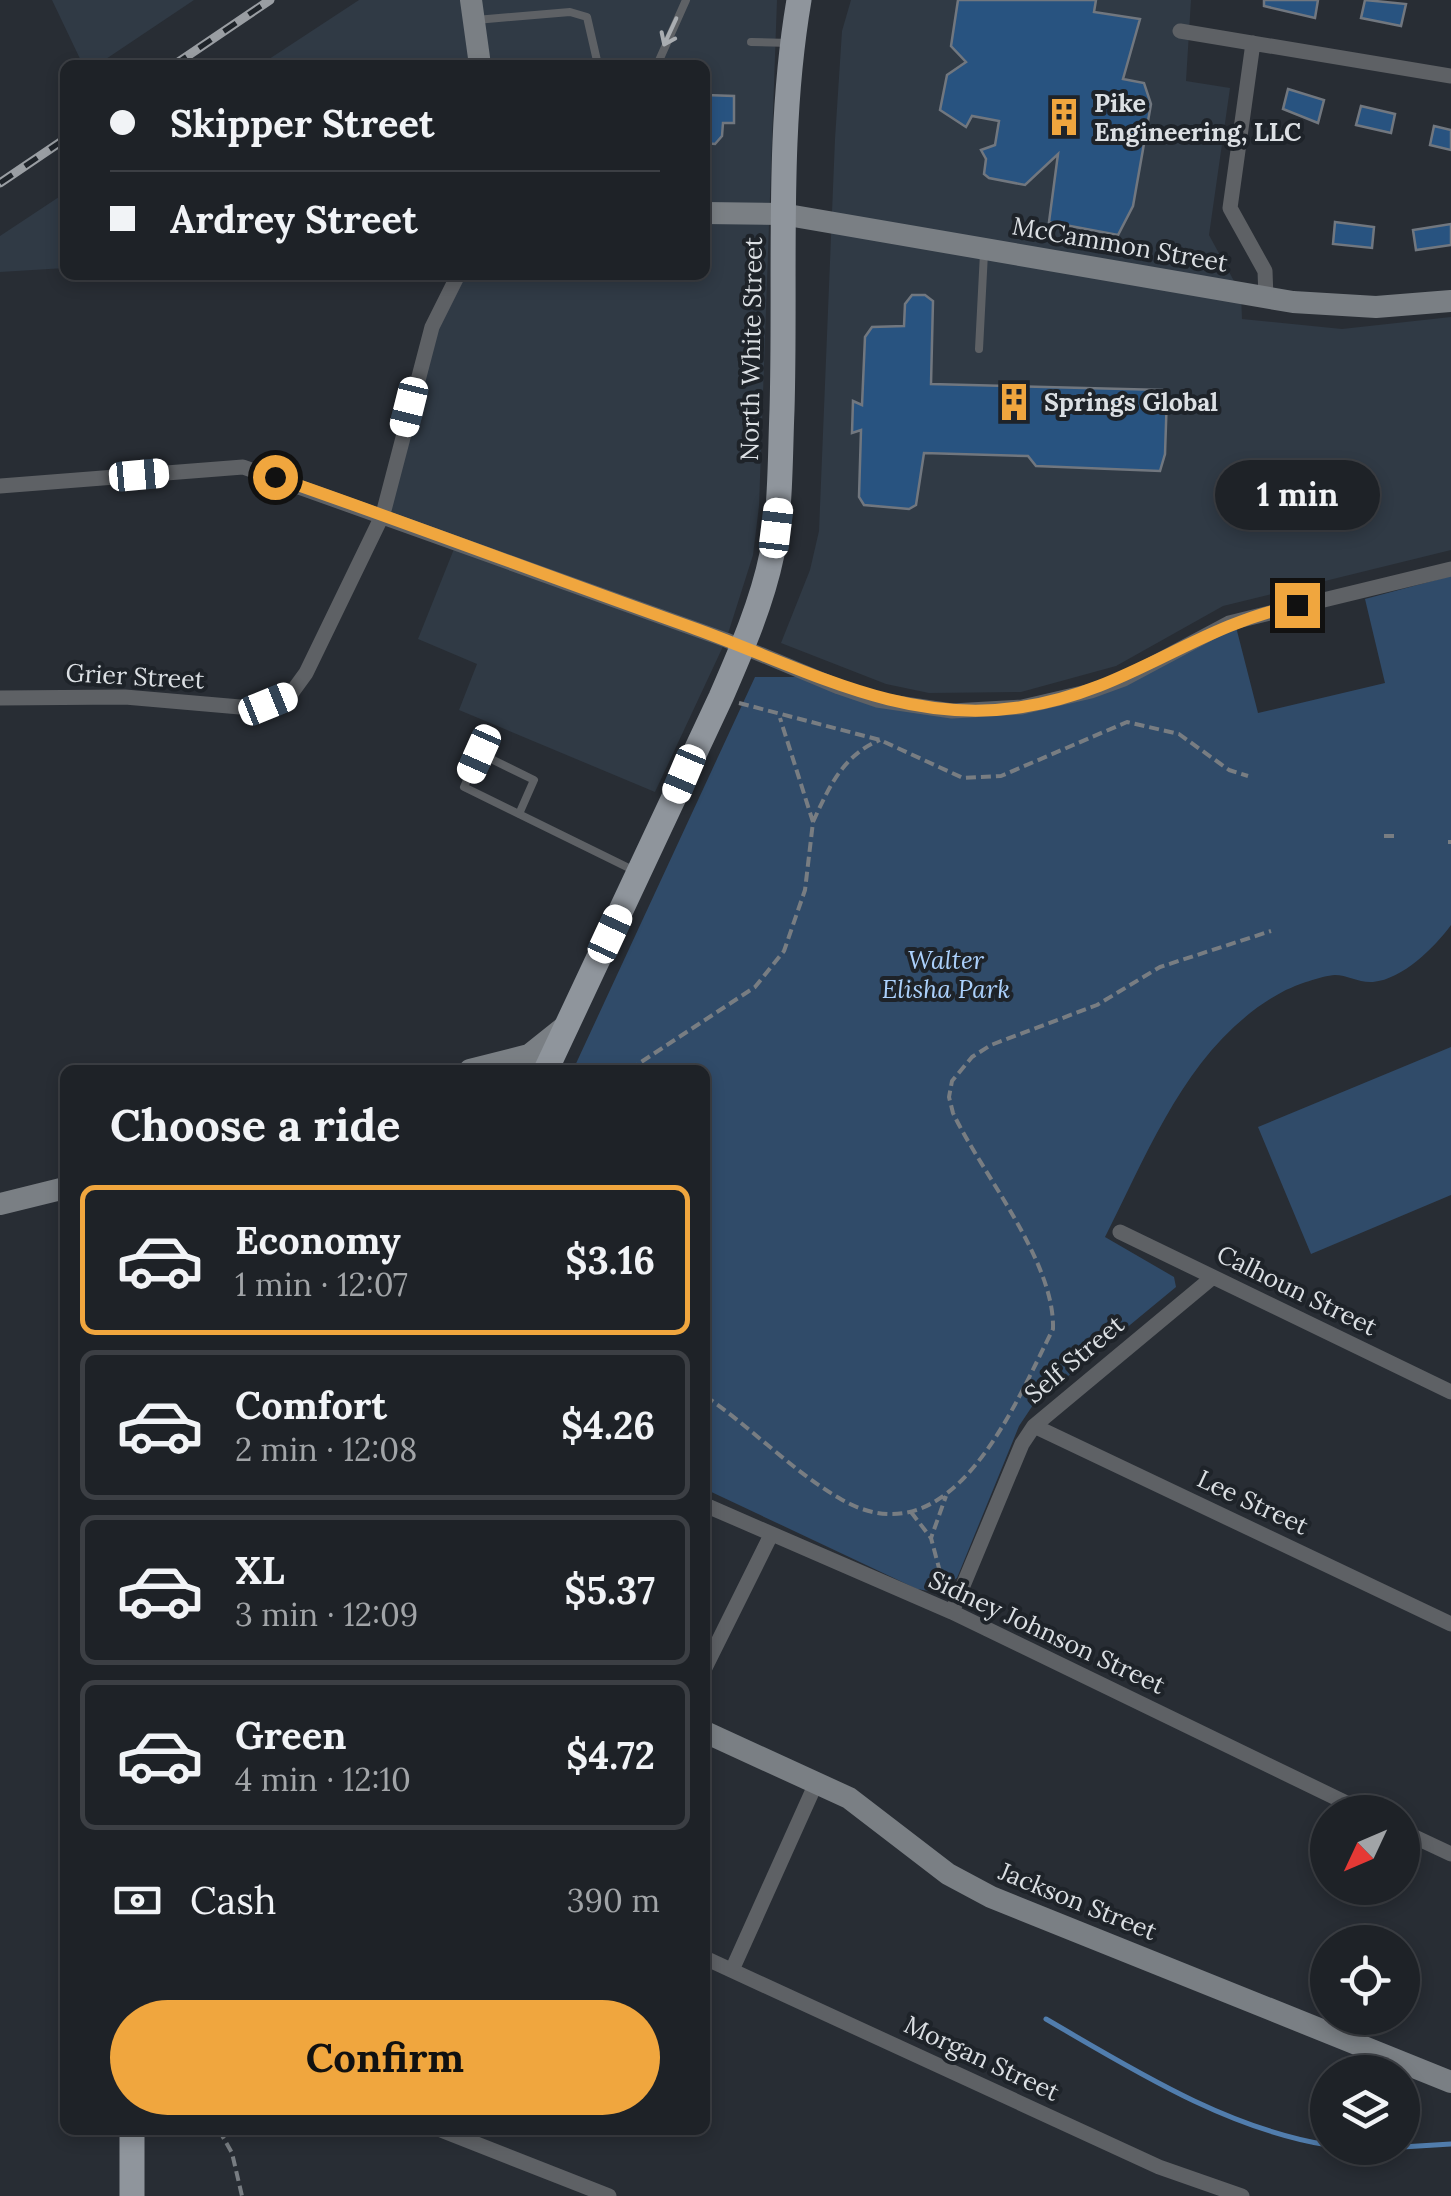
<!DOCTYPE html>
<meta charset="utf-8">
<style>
:root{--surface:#1e2227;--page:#262a2f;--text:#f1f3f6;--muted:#a1a4a7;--line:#3c3f44;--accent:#f0a63e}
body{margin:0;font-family:Lora,serif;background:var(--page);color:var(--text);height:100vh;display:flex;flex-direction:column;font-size:38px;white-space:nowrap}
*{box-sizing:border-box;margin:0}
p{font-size:32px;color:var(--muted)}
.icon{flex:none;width:55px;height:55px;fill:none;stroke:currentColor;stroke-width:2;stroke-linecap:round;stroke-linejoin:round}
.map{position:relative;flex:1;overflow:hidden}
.side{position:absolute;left:60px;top:1065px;width:650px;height:1070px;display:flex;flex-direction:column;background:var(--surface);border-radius:15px;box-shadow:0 5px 15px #0003,0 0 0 2px var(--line)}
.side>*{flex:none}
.banner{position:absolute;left:60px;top:60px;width:650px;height:220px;border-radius:15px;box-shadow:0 5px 15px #0003,0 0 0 2px var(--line);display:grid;align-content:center;height:220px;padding:0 50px;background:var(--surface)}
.needle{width:65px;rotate:226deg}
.controls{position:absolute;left:1310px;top:1795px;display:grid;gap:20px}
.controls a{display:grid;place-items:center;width:110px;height:110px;border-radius:50%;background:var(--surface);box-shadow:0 5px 15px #0003,0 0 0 2px var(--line);font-size:50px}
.end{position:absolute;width:45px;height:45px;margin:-22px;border:12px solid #f0a63e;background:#111;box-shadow:0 0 0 5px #111}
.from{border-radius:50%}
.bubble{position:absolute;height:70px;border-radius:35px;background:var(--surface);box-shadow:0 5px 15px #0003,0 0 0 2px var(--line);font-size:32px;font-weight:800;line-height:70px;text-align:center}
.car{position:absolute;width:30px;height:60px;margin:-30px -15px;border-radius:12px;box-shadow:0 0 8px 2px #0007;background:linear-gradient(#fff 24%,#345 0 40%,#fff 0 76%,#345 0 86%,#fff 0)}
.banner b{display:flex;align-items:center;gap:35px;height:95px;font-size:38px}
.banner b+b{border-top:2px solid var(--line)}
.banner i{width:25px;height:25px;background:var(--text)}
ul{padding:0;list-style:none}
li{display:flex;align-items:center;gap:30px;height:150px;margin:0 20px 15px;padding:0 30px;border:5px solid var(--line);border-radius:15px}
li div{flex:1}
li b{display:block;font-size:38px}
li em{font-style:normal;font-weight:800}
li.on{border-color:var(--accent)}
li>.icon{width:90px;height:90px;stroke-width:1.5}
h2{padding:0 50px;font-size:45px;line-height:120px}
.pay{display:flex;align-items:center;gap:25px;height:110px;padding:0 50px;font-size:38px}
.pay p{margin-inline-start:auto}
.cta{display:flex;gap:20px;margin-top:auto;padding:20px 50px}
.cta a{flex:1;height:115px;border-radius:60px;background:var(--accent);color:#111;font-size:40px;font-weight:800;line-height:115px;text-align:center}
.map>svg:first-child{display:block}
</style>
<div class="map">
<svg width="1451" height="2196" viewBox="0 0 1451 2196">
<rect width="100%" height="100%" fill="#282d34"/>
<path fill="#303a45" d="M52,0H194L97,65H83Z
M359,0H777L759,506L753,555L726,640L655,792L459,710L477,664L418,639L458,539L388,512L426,364L452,292L464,275H705V65H260Z
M851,0H1191L1186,81L1230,88L1209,235L1241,294L1242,319L1342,329L1451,317V550L1223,606L1116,666L1021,692L929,693L886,684L781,643L810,570L819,531L835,139L842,31Z
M65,193V268L0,272V236Z"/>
<path fill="#304b69" d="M1451,576V925C1434,948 1403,979 1373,982C1359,983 1347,975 1335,975C1321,976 1296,985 1284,991C1190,1041 1151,1147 1105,1237L1174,1277L1176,1287L1033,1405L1019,1426L957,1578L935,1592L917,1589L705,1489V1070H573L755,677H807L919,712L1096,693L1235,623L1258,713L1385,683L1365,599Z
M1451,1047V1195L1311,1254L1258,1127Z"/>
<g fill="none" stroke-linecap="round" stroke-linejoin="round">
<path stroke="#517dad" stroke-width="5" d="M1046,2019C1132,2069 1227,2129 1328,2145
M1402,2147L1451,2144
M1344,2148H1400"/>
</g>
<path fill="#285380" stroke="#71777f" stroke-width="2.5" d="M958,0H1096L1094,12L1140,19L1123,79L1144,83L1151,104L1133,206L1118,235L1049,222L1058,154L1025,185L989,178L984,174L986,159L981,150L995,145L999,121L972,116L966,127L940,110L947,75L966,62L951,46Z
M1264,0H1318L1315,18L1264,6Z
M1365,0L1406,4L1401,26L1361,18Z
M1288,89L1324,100L1318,123L1283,109Z
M705,95L734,96V123H723L722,136L715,144L705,143Z
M1361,106L1395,114L1391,133L1356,125Z
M1434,126L1451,130V150L1430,145Z
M1335,222L1374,227L1372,248L1333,244Z
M1451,224V245L1416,250L1413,230Z
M912,295H925L933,301L931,384L1163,390L1167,394L1165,454L1160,471L1036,466L1028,456L924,453L916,505L909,509L864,505L859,497L861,430L852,433L853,401L862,405L865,337L872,327L904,326L905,304Z"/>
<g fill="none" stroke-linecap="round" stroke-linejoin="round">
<path stroke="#787d82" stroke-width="4" stroke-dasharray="10 5" stroke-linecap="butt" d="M739,703L880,740L963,778L1001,776L1127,722L1179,734L1229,770L1248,776
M813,822C829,787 843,755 880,740
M1384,836H1397
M1448,842H1451
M629,1070L755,987L784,951L805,890L813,822L780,718
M705,1396C751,1427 791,1470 839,1498C951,1565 1014,1406 1053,1329C1055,1261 982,1174 953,1113L949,1097L952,1081L972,1057L991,1045L1097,1005L1160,967L1271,931
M911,1512L931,1538
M944,1587L931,1538L946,1496
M219,2130L232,2153L242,2196"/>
<path stroke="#5e6165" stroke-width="8" d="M476,20L570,12L587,17L598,65
M751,42L790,43
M657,65L686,0
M979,349L984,253
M519,814L534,780L479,753L464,787L635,871"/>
<path stroke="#5e6165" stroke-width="15" d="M1180,31L1451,76
M1253,43L1230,208L1265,271L1266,298
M0,486L243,467L726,640L839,687L877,700L952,711L1022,707L1091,691L1124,679L1229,623L1451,569
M0,698L125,697L240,707L268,704L290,695L306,673L383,514L432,327L458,275
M1120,1232L1451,1392
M1034,1426L1451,1624
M705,1505L952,1612L1365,1812
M952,1612L1022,1444L1034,1426L1213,1277
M705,1668L771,1535
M1402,1831L1451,1854
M705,1958L1159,2167L1242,2196
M732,1970L817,1781
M441,2130L609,2196"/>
<path stroke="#7a7f84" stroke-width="22" d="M471,0L480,65
M705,213L782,214L1293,302L1376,307L1451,301
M470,1070L529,1055L568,1024
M0,1204L65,1188
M705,1732L849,1798L948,1874L991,1897L1451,2082"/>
<path stroke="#8f959c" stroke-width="25" d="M546,1070L721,697C741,651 762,603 772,554C781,507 780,457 782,410C786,273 776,135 799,0
M132,2130V2196"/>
<g stroke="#9a9ea3" stroke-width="9">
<path id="rail" d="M174,65L270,0
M0,183L65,139"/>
</g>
<use href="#rail" stroke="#1e2329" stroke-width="5" stroke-dasharray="15" stroke-linecap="butt"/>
</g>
<defs><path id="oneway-shaft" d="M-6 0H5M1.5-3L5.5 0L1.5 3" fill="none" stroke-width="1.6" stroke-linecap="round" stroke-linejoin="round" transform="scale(2.5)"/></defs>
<use stroke="#a9adb1" href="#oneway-shaft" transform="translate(670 32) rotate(115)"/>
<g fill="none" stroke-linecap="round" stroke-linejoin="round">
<path stroke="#f0a63e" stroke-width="12" d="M275,477C416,526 555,579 696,629C804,668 903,726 1022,707C1129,691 1194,626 1297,605"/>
</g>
<defs>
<g id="building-bare" transform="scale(3)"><path d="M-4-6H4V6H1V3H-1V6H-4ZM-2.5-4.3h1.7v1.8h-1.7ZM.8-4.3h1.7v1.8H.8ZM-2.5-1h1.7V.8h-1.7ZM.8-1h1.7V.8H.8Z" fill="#f0a63e" stroke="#1e2329" stroke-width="2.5" paint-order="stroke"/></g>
</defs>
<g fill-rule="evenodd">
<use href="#building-bare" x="1064" y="117"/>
<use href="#building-bare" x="1014" y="402"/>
</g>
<g text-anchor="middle" stroke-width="8" stroke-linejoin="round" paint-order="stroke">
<g font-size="25" font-weight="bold" fill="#dbdfe3" stroke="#1e2329" text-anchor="start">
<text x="1094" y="112">Pike<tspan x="1094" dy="29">Engineering, LLC</tspan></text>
<text x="1044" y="411">Springs Global</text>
</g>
<g font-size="25" fill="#dbdfe3" stroke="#1e2329">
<text transform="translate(1120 244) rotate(10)" y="9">McCammon Street</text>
<text transform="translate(751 349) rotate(-89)" y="9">North White Street</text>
<text transform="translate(135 676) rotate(3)" y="9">Grier Street</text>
<text transform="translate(1297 1290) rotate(26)" y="9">Calhoun Street</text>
<text transform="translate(1074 1359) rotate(-40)" y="9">Self Street</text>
<text transform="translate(1253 1502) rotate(25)" y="9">Lee Street</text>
<text transform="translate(1047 1632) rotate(25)" y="9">Sidney Johnson Street</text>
<text transform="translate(1078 1901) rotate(22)" y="9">Jackson Street</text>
<text transform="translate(982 2058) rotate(25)" y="9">Morgan Street</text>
</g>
<g font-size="25" font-style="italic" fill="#abd0fb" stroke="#1e2329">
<text x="946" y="969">Walter<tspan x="946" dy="29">Elisha Park</tspan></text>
</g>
</g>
</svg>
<div class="controls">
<a><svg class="needle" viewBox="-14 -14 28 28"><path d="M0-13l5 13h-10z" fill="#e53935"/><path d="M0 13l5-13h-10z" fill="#a1a4a7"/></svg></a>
<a><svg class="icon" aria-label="locate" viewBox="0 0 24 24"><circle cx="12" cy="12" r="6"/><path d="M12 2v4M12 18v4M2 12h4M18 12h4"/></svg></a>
<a><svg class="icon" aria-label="layers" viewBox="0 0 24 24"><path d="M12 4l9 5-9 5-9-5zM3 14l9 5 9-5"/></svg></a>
</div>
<i class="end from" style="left:275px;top:477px"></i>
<i class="end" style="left:1297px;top:605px"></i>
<div class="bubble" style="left:1215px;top:460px;width:165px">1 min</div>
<i class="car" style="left:409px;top:407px;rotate:194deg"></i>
<i class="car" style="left:139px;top:475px;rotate:85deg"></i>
<i class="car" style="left:776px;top:528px;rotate:7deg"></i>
<i class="car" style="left:268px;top:704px;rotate:68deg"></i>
<i class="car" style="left:479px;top:754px;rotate:204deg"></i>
<i class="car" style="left:684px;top:774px;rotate:203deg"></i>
<i class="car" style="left:610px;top:934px;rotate:25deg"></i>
<div class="banner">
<b><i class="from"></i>Skipper Street</b>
<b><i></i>Ardrey Street</b>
</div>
<section class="side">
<h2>Choose a ride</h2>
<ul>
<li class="on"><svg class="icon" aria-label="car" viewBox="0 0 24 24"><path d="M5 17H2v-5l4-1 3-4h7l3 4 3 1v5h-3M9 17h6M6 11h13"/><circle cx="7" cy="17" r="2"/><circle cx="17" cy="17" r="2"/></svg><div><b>Economy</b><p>1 min · 12:07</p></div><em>$3.16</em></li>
<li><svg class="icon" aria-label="car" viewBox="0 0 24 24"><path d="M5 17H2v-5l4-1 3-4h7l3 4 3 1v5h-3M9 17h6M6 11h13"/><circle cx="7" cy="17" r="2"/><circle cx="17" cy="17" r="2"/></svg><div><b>Comfort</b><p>2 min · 12:08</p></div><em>$4.26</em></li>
<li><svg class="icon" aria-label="car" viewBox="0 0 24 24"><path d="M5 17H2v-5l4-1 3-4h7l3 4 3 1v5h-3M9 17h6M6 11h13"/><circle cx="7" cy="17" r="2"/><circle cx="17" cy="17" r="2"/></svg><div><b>XL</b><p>3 min · 12:09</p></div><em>$5.37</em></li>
<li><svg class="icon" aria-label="car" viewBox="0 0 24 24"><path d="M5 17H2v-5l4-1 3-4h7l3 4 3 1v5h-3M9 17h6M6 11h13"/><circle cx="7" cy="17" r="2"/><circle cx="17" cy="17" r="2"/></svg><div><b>Green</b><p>4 min · 12:10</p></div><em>$4.72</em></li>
</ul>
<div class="pay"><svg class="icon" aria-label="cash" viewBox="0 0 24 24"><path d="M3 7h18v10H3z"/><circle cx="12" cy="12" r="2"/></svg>Cash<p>390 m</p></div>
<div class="cta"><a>Confirm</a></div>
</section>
</div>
